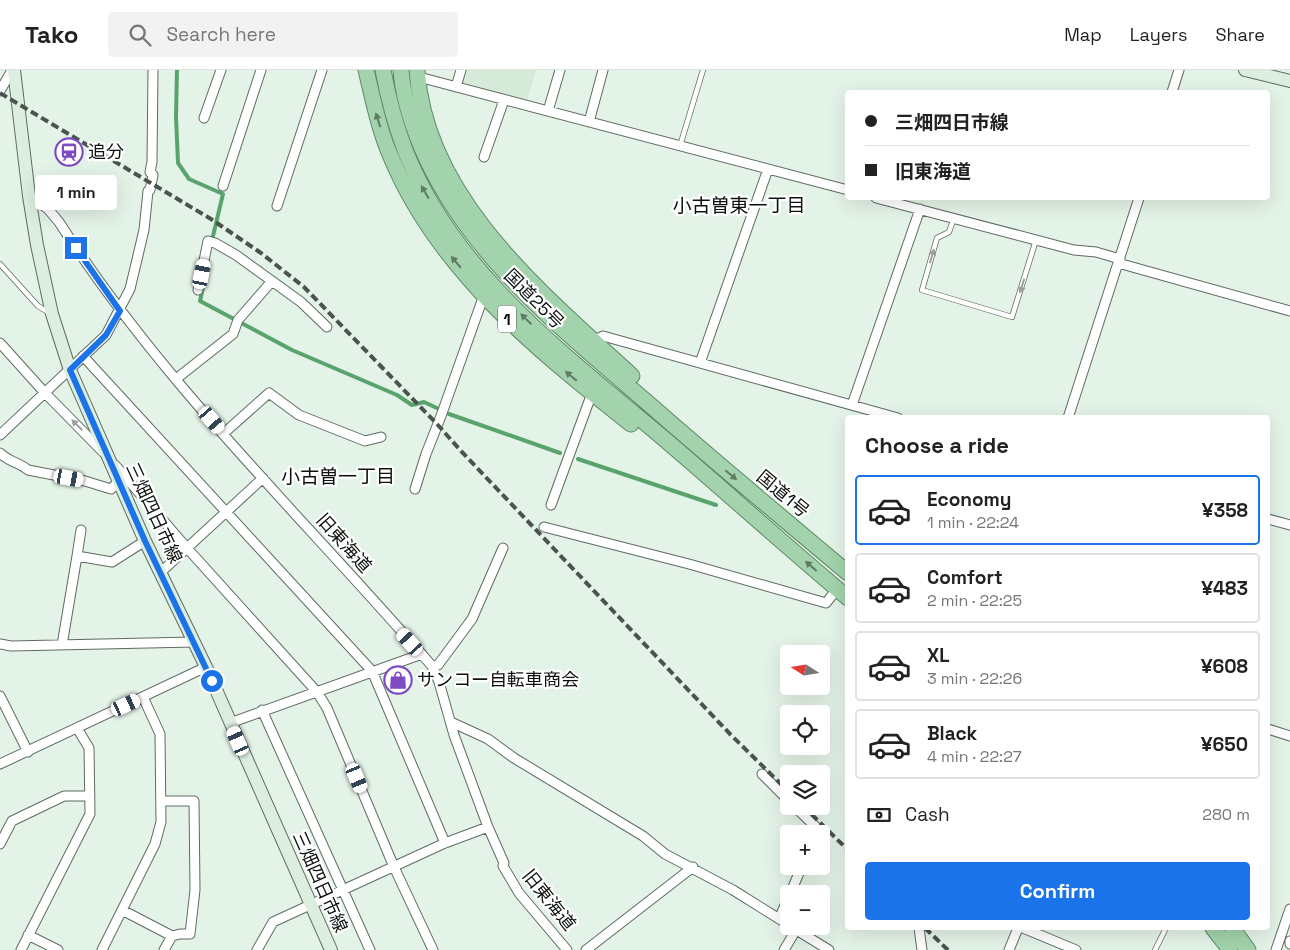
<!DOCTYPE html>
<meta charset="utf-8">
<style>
:root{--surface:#fff;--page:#f2f2f2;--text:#222;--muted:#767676;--line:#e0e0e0;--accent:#1a73e8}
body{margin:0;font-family:"Space Grotesk","Noto Sans JP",sans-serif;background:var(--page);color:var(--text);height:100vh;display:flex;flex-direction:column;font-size:19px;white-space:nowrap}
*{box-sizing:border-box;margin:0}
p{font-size:16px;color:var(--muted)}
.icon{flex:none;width:28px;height:28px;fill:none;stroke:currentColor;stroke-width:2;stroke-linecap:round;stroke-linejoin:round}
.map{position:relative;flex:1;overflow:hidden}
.side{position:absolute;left:845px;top:345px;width:425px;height:515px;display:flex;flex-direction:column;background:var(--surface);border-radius:5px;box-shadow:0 5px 20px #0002}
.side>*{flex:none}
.guide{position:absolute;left:845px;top:20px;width:425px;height:110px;border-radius:5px;box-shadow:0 5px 20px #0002;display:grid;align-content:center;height:110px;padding:0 20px;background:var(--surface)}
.needle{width:32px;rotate:282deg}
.tools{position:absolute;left:780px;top:575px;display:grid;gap:10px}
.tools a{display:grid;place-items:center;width:50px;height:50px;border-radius:5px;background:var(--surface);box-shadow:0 5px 20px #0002;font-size:25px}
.end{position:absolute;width:22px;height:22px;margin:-11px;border:6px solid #1a73e8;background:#fff;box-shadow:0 0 0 2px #fff}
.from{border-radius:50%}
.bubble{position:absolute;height:35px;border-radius:5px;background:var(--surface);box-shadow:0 5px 20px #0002;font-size:16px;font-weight:700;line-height:35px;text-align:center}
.car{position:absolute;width:15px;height:30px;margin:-15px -8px;border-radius:6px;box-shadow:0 0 4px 1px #0007;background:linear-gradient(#fff 24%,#345 0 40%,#fff 0 76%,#345 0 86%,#fff 0)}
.guide b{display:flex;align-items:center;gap:18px;height:48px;font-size:19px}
.guide b+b{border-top:1px solid var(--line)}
.guide i{width:12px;height:12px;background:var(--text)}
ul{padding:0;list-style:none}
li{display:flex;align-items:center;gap:15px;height:70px;margin:0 10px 8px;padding:0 10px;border:2px solid var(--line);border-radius:5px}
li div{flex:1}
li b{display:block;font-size:19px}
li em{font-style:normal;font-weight:700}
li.on{border-color:var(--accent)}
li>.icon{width:45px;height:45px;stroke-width:1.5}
h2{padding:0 20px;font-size:22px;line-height:60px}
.pay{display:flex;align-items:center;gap:12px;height:55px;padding:0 20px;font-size:19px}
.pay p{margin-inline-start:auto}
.button{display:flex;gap:10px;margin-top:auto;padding:10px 20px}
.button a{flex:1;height:58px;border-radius:5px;background:var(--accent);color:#fff;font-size:20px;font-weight:700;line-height:58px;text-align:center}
header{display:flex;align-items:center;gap:30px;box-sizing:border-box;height:70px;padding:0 25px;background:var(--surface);border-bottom:1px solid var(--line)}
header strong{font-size:24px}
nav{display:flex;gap:28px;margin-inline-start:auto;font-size:18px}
.search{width:350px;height:45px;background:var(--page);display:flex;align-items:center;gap:12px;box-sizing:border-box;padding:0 18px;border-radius:5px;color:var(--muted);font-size:19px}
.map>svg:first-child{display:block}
</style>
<header>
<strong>Tako</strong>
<div class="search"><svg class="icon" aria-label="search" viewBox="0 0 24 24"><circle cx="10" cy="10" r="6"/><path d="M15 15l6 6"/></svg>Search here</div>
<nav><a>Map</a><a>Layers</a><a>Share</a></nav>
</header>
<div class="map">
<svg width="1290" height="880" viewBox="0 0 1290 880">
<rect width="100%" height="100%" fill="#e4f3e7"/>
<path fill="#d5ead8" d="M465,0H536L527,31L461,12Z"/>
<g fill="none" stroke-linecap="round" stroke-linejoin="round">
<path stroke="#59a46d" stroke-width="4" d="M177,0L176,47L178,93L189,109L223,124L213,166
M204,213L200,231L292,280L397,325L412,335L424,332L439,339
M449,344L560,383
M578,389L716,435"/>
<g stroke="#5f6b61" stroke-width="6">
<path id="service" d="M680,76L703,0
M954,148L949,162L937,168L922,220L1012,247L1036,170
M0,194L38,236L48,242
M1155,880L1166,858"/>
</g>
<g stroke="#5f6b61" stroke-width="11">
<path id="minor" d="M415,6L848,120
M456,17L461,0
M0,21L12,0
M1172,22L1179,0
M548,41L560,0
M204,48L221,0
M589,52L603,0
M484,87L504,30
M223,116L261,0
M29,126L48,139L59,152C163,315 306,450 432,596L439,612L454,665L488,757L504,793L503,796L519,823L567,880
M876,128L1074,180L1096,182L1120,189
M277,136L322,0
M1118,193L1290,241
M198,220L208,171L215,173L236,185L301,232L327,257
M593,271L603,266L898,348
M0,273L45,323L103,382
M83,286L372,601L445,773
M700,293L768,99
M176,309L233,264L238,250L272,211
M852,335L920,139
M1068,348L1139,128
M223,364L269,323L299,345L365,371L381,367
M0,365L106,265L130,219L144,160L148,121L150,120L153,105L150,102L152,92L153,0
M0,383C10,393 19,392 28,400L85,411L111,419L119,411
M115,395L187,478L317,622L327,638L394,797L433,880
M415,419L426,384L441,346L484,225
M551,435L592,323
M1268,449L1290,455
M544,457L689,494L826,533L837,519
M77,486L81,460
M161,502L263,408
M0,574L11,576L194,572
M62,575L77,486L112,492L145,471
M432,596L438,595L472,549L503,478
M0,626L28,682
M262,640L370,880
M451,652L488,669L514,688L643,766L665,784L733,820L789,855
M230,653L422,584
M1268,659L1290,666
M0,694L206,597
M762,704L789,731
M794,736L818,759L816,764
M0,774L12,751L64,726H90
M790,824L802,796
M122,840L172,866L180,864H190L195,820L194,731H162
M779,849L789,826
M790,856L829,880
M919,858L922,880
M1023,858L1076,880
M28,865L58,880
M1290,871V874
M21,880L90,744L89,678L77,658
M102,880L155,774L161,752L160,664L143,627
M164,880L172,866
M257,880L273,852L445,773L488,757
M586,880L693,797
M784,880L796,860
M1009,880L1018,858
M1276,880L1290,839"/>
</g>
<g stroke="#5f6b61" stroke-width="14">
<path id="secondary" d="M14,0L29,126L37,175L52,244L70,300L145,471L206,597L331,880
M1245,0L1290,11"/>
</g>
<g stroke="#5e8867" stroke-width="17">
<path id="trunk" d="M366,0C373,29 379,60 391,87C438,200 538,281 631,354
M383,0C388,27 395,54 405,80C453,203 565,285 662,367C724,420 785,475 848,528
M401,0C403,27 411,52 421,76C467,185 562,259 649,334C714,391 781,447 848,503
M417,0C425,129 544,225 632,306
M1213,858L1230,880
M1232,858L1248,880"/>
</g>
<use href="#service" stroke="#fff" stroke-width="4.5"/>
<use href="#minor" stroke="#fff" stroke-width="9"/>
<use href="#secondary" stroke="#dceee0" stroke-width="12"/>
<use href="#trunk" stroke="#a2d3ac" stroke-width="15"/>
<path stroke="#4b534d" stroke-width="4" stroke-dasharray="8 4" stroke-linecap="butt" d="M0,23L211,149L261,183L304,217L437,354L461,381L731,665L789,722
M803,736L848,780
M925,858L948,880"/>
</g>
<defs><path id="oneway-solid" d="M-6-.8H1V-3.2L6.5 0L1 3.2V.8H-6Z" transform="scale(1.25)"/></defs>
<g fill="#5e7c64">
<use href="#oneway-solid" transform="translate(378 50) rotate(-108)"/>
<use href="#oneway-solid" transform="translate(425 122) rotate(-120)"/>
<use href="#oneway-solid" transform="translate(456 192) rotate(-130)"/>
<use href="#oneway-solid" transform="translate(526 249) rotate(-136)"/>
<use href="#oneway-solid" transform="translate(571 306) rotate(-140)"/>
<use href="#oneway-solid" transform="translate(731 405) rotate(40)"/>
<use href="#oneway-solid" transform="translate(811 496) rotate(-139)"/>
</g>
<g fill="#9ea09e">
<use href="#oneway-solid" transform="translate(932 186) rotate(-73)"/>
<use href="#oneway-solid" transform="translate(1022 216) rotate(107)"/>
<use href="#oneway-solid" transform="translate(77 355) rotate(-135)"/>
</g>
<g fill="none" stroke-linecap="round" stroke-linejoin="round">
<path stroke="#1a73e8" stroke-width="6" d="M76,178L120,241L106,265L70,300L145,471L212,611"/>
</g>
<defs>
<g id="station-ring" transform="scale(1.4375)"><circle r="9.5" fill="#fff" stroke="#7e4ac1" stroke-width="1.5"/><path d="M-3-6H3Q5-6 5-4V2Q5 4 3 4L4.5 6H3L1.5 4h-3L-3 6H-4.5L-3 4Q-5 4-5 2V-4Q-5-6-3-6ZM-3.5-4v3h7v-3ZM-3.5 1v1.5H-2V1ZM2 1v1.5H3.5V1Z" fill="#7e4ac1"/></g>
<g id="shop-ring" transform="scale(1.4375)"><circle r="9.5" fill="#fff" stroke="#7e4ac1" stroke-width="1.5"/><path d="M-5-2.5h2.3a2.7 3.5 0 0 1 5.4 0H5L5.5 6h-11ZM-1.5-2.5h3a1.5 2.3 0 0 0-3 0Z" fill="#7e4ac1"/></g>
</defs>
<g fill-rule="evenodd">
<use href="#station-ring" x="69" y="82"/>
<use href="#shop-ring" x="398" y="610"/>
</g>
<g text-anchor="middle" stroke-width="4.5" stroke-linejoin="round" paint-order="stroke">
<rect fill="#fff" stroke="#555856" stroke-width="1" x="498" y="235.5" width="18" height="27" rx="4"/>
<g font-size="16" font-weight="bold" fill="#0c110d">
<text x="507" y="255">1</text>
</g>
<g font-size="18" fill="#0c110d" stroke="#fff" text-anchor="start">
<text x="88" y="88">追分</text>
<text x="417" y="616">サンコー自転車商会</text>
</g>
<g font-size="18" fill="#0c110d" stroke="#fff">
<text transform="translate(534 229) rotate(45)" y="6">国道25号</text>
<text transform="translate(783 424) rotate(40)" y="6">国道1号</text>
<text transform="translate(154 443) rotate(65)" y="6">三畑四日市線</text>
<text transform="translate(344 473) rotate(48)" y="6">旧東海道</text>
<text transform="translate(320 812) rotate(66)" y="6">三畑四日市線</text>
<text transform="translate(549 830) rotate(51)" y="6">旧東海道</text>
</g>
<g font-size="19" fill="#0c110d" stroke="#fff">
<text x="739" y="142">小古曽東一丁目</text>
<text x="338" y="413">小古曽一丁目</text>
</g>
</g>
</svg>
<div class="tools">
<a><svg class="needle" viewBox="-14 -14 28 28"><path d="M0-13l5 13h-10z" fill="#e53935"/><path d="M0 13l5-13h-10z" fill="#767676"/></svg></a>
<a><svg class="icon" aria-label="locate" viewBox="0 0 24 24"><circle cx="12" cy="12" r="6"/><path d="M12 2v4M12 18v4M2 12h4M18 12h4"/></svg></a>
<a><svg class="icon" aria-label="layers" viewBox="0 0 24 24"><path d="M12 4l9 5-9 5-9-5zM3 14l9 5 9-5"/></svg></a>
<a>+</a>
<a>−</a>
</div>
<i class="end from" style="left:212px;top:611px"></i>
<i class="end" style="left:76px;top:178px"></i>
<div class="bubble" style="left:35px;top:105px;width:82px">1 min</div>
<i class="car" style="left:202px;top:204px;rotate:11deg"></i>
<i class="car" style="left:212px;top:350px;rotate:139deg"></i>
<i class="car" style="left:69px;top:408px;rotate:100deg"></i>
<i class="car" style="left:410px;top:572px;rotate:318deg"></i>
<i class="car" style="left:126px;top:635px;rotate:65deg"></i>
<i class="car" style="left:238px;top:671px;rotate:336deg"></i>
<i class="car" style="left:357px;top:708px;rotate:157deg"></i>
<div class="guide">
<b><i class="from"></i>三畑四日市線</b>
<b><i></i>旧東海道</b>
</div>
<section class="side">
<h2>Choose a ride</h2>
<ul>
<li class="on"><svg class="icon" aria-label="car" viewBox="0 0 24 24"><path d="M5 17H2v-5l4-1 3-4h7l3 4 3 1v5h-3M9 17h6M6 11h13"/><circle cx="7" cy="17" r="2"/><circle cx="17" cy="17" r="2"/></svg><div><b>Economy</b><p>1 min · 22:24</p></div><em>¥358</em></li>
<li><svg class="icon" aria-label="car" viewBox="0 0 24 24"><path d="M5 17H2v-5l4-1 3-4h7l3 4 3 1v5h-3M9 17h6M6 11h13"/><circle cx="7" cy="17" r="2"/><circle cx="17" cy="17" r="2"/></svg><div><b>Comfort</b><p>2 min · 22:25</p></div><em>¥483</em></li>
<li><svg class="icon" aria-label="car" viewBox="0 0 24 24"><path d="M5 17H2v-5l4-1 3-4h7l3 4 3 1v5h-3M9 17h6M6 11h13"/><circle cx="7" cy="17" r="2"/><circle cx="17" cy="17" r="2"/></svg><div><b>XL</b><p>3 min · 22:26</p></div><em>¥608</em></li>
<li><svg class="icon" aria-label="car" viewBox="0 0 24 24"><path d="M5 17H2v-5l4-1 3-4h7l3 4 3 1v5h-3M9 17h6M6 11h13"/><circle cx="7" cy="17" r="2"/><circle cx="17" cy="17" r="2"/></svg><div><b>Black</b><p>4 min · 22:27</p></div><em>¥650</em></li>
</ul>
<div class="pay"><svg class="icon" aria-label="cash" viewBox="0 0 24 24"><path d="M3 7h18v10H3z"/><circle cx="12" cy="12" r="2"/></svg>Cash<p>280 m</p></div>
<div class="button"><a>Confirm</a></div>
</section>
</div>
